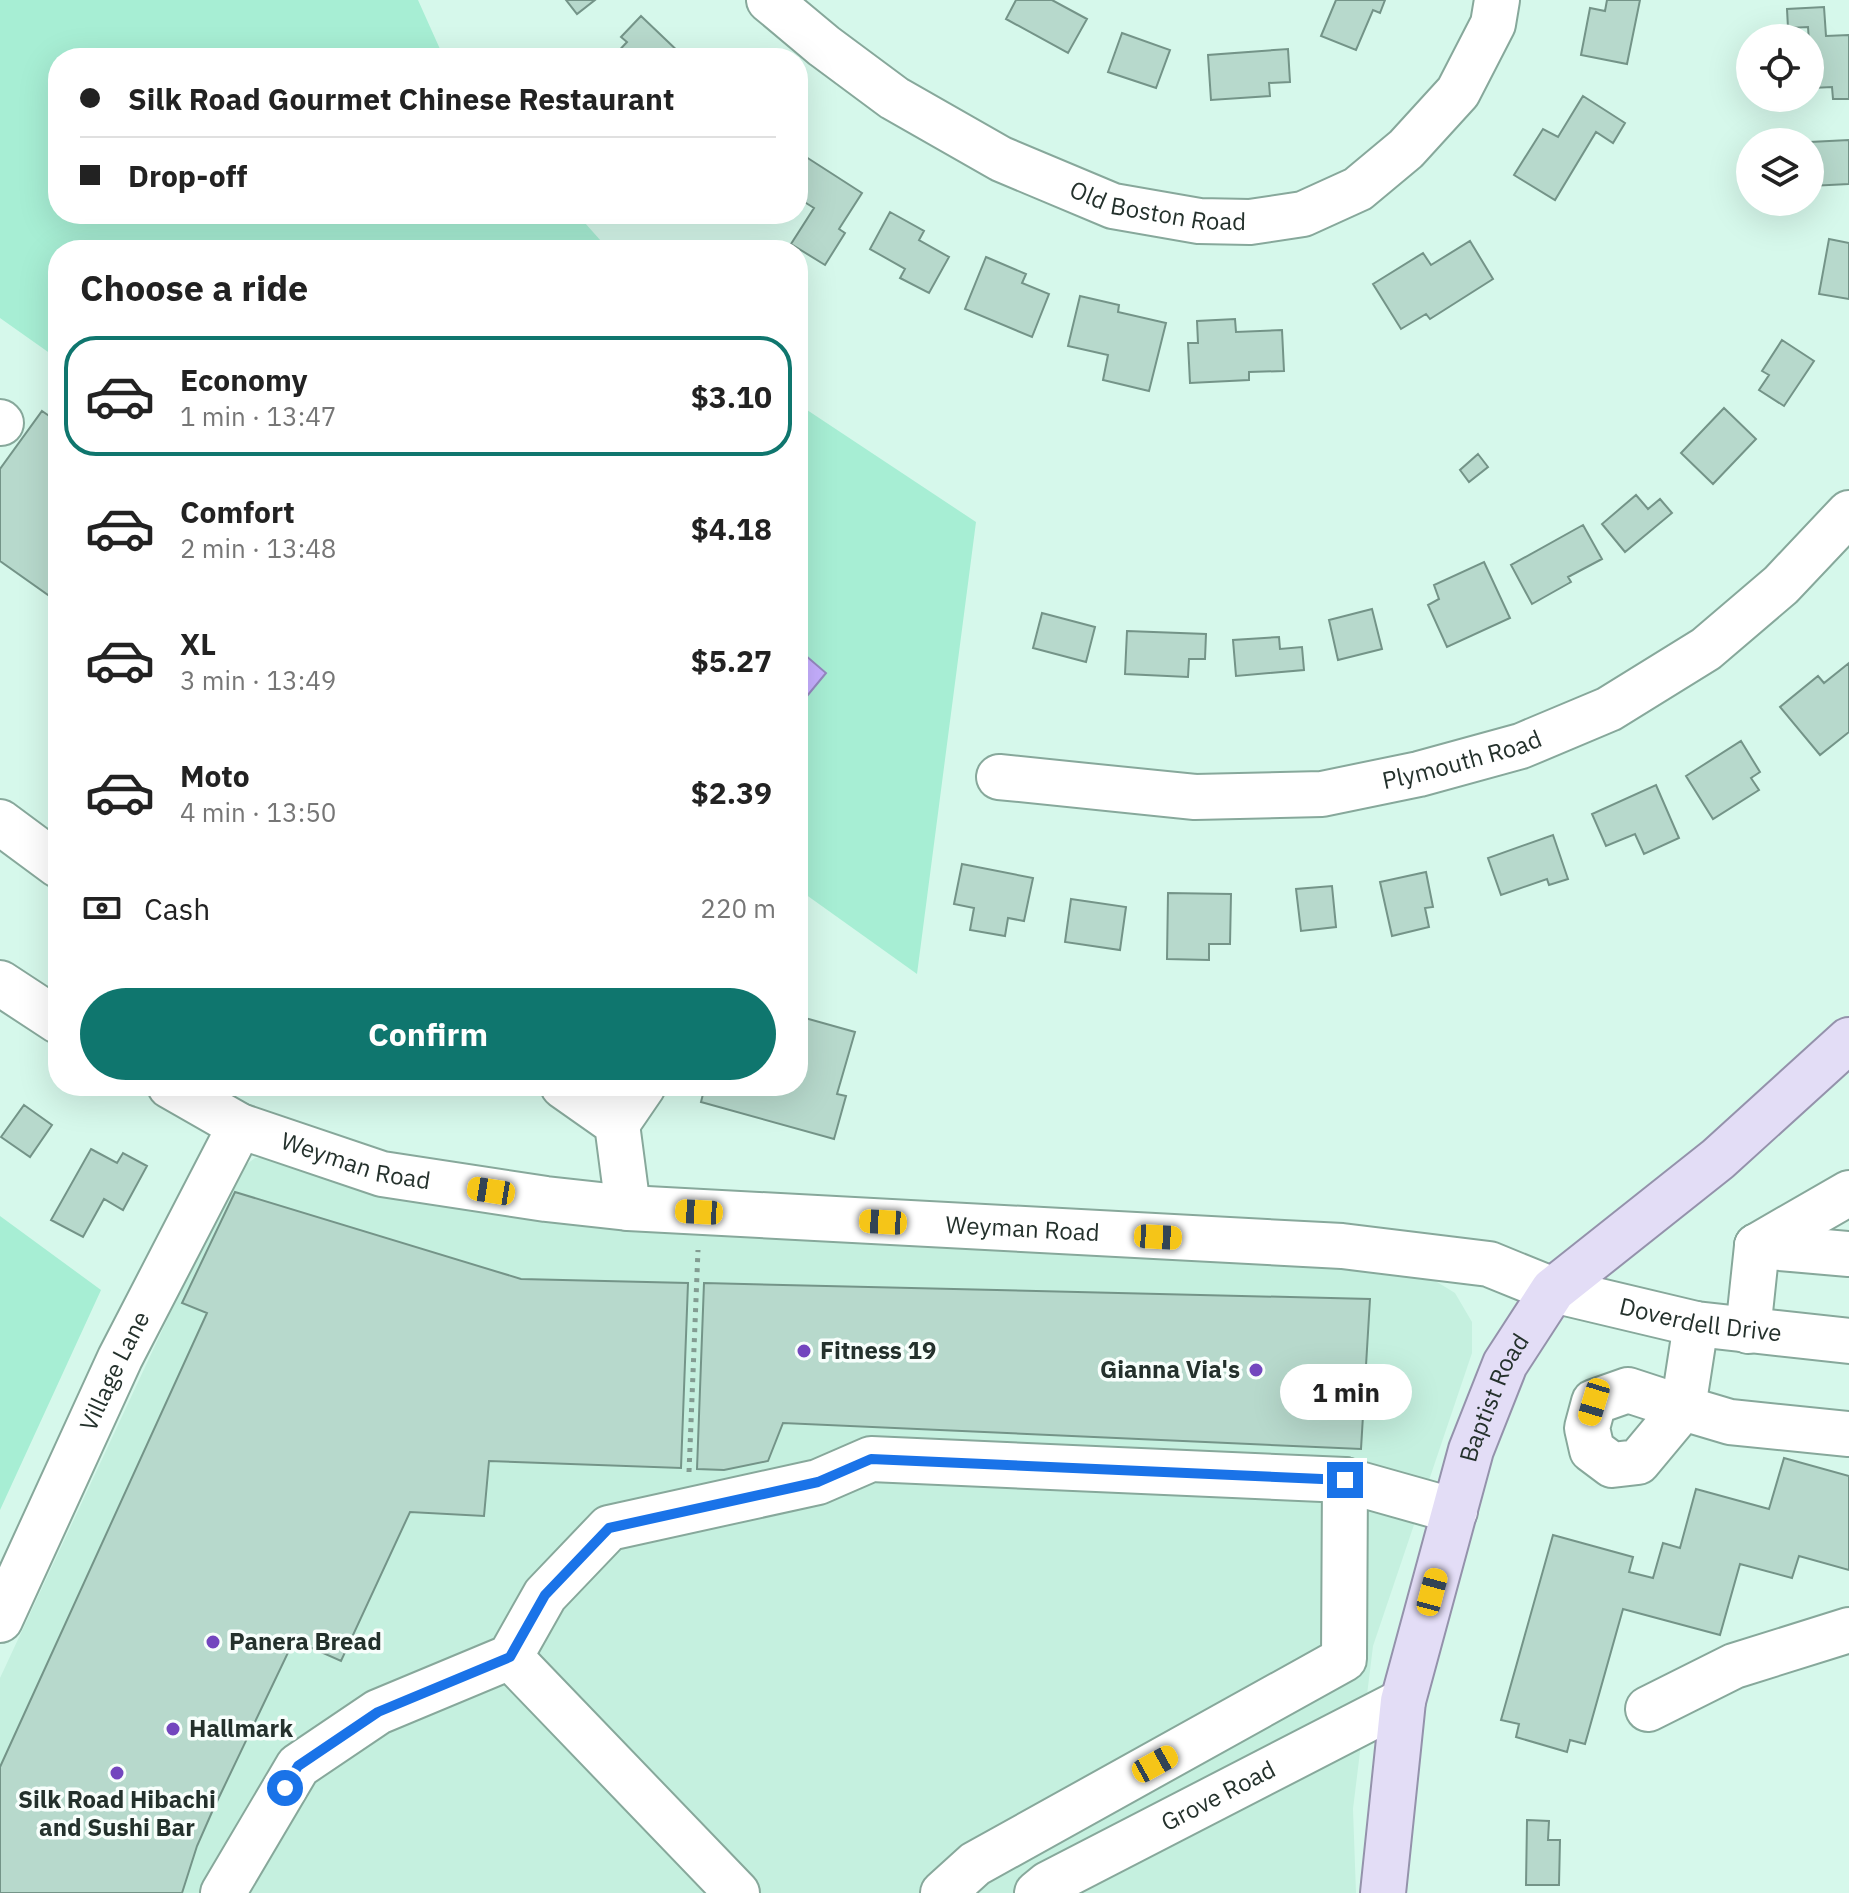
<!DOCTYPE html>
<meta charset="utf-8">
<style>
:root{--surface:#fff;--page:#f2f2f2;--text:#222;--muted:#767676;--line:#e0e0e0;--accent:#0f766e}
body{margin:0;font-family:"IBM Plex Sans",sans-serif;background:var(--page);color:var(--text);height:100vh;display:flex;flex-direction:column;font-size:30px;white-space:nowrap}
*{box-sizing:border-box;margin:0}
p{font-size:26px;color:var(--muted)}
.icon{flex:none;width:44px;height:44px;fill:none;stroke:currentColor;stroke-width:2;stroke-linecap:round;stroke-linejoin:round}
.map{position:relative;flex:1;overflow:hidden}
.side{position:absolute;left:48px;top:240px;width:760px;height:856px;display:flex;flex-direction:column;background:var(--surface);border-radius:32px;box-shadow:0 8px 32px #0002}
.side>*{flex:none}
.hud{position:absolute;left:48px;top:48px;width:760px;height:176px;border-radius:32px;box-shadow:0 8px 32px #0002;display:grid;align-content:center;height:176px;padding:0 32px;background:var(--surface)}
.controls{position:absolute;left:1736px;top:24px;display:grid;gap:16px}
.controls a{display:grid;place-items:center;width:88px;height:88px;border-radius:50%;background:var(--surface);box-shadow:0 8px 32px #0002;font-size:40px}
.end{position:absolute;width:36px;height:36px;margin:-18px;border:10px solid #1a73e8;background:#fff;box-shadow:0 0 0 4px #fff}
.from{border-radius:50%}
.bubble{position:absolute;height:56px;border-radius:28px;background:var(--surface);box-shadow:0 8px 32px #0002;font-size:26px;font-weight:700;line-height:56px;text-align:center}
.car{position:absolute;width:24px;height:48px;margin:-24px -12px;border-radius:10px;box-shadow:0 0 6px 2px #0007;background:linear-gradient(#f5c518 24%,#345 0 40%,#f5c518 0 76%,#345 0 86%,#f5c518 0)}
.hud b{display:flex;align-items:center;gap:28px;height:76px;font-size:30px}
.hud b+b{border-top:2px solid var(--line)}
.hud i{width:20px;height:20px;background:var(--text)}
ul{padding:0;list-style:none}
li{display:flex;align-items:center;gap:24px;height:120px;margin:0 16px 12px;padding:0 16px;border:4px solid transparent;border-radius:32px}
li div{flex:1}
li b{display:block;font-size:30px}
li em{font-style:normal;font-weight:700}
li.current{border-color:var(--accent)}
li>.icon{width:72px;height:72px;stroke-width:1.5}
h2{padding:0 32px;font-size:36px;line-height:96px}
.pay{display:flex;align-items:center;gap:20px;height:88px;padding:0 32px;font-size:30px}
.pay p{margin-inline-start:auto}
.primary-button{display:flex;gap:16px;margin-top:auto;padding:16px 32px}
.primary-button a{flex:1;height:92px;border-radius:48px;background:var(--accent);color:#fff;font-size:32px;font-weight:700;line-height:92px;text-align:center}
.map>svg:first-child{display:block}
</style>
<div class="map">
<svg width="1849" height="1893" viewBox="0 0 1849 1893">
<rect width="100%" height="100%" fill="#d6f8eb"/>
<path fill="#c5f0df" d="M278,1157L664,1229L994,1250L1354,1266L1424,1274L1455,1293L1472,1322V1353L1373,1646L1353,1809L1356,1893H0V1678L236,1172L255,1158Z"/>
<path fill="#a7eed4" d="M0,0H418L444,58H58V214H577L609,250H58V359L0,318Z
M798,404L976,522L917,974L798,889Z
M0,1216L101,1290L0,1510Z"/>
<path fill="#c6afff" stroke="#9589c0" stroke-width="2" d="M798,649L826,673L798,707Z"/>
<path fill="#b7d9cc" stroke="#749488" stroke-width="2" d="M566,0H595L577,14Z
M1016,0H1052L1087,19L1068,53L1006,19Z
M1336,0H1385L1380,13L1373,10L1356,50L1321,36Z
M1607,0H1640L1627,64L1581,55L1590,8L1605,11Z
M1824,7L1826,36L1849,35V99H1833L1832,87L1812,88L1808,27L1788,28L1787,9Z
M641,16L685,58L613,57L627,42L621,37Z
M1122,33L1170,50L1156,88L1108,72Z
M1288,49L1290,82L1269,83L1270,96L1211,100L1208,55Z
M1583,96L1625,123L1613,143L1596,132L1555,200L1514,175L1543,129L1558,137Z
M1849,140V184L1810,186V142Z
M803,155L862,193L839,229L845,233L825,265L791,244L814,208L798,198V163Z
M890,212L924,231L919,240L949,257L929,293L900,278L905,269L870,249Z
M1829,239L1849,243V299L1819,294Z
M1470,241L1493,279L1430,319L1426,314L1401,329L1373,284L1423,253L1431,265Z
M986,257L1026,274L1022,283L1049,294L1032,337L965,309Z
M1080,296L1119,305L1118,312L1166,323L1149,391L1103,380L1108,355L1068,346Z
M1235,319L1236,332L1282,330L1284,371L1249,372V380L1190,383L1188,343H1198L1197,321Z
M1782,340L1814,361L1784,406L1759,390L1769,375L1762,371Z
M1724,408L1756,439L1713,484L1681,453Z
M42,411L58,422V602L0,561V469Z
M1478,454L1488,467L1469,482L1460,470Z
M1636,495L1648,509L1660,499L1672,513L1625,552L1602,524Z
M1583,525L1602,559L1568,577L1571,582L1532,604L1511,565Z
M1484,562L1510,618L1447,647L1428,605L1439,599L1434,585Z
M1372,609L1382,649L1338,660L1329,620Z
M1042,613L1095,627L1086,662L1033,648Z
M1127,631L1206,634L1205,659H1189L1188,677L1125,674Z
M1279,637L1280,649L1302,647L1304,670L1236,676L1233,640Z
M1849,663V732L1820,755L1780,707L1818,676L1824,683Z
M1741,741L1760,772L1751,778L1759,790L1713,819L1686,776Z
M1656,785L1679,838L1644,854L1635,834L1606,846L1592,814Z
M1553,835L1568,879L1549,885L1547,879L1501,895L1488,858Z
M962,864L1033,878L1024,921L1008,918L1005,936L970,930L974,908L954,904Z
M1426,872L1433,907L1425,908L1429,927L1392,936L1380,882Z
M1332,886L1336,927L1301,931L1296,889Z
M1168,893L1231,894L1230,944H1209V960L1167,959Z
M1071,899L1126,907L1120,950L1065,942Z
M798,1016L855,1032L837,1094L846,1096L834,1139L701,1102L705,1086H798Z
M24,1105L52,1125L30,1157L1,1137Z
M91,1149L117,1163L123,1153L147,1166L123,1210L104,1199L83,1237L51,1220Z
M235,1192L521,1279L688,1283L681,1468L489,1461L484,1516L410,1512L341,1661L294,1640L212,1812L197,1846L182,1893H0V1767L207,1313L182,1303Z
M704,1283L1370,1299L1361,1449L783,1423L768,1461L724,1470L697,1469Z
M1784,1458L1849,1476V1570L1799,1556L1792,1578L1740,1564L1720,1635L1623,1609L1585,1744L1570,1740L1567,1752L1516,1737L1519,1724L1501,1720L1553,1535L1633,1557L1629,1572L1653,1578L1663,1543L1680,1548L1696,1489L1769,1509Z
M1527,1820L1549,1821L1548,1840H1560L1559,1885H1526Z"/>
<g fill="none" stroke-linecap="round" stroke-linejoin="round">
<g stroke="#87a89b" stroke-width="48">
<g id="minor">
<path id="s1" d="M769,0L824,46L894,98L1001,159L1113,206L1199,221L1250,222L1303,214L1358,189L1406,149L1458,92L1493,24L1497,0"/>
<path d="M0,422L1,423"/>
<path id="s2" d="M999,777L1195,797L1322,794L1419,774L1521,746L1609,709L1706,649L1781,585L1849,513"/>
<path d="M0,822L58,865"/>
<path d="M0,983L58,1021"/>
<path id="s3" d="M170,1086L240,1126L382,1174L546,1199L628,1208L1342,1246L1489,1264L1553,1290L1696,1324L1849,1341"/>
<path d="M563,1086L617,1124L628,1208"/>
<path d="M617,1124L643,1086"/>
<path d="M1757,1246L1849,1193"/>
<path d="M1757,1246L1849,1254"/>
<path d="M1696,1324L1683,1408L1730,1422L1849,1434"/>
<path d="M1748,1331L1757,1246"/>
<path d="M1628,1390L1683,1408L1638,1462L1612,1465L1592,1450L1587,1428L1594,1402Z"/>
<path id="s4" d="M0,1620L120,1358L240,1126"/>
<path d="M510,1657L737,1893"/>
<path d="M1648,1709L1734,1666L1849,1630"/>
<path d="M223,1893L298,1766L378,1712L510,1657L545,1595L609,1528L818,1482L871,1459L1345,1480L1455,1511"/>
<path d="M943,1893L975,1864L1344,1659L1345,1480"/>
<path id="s5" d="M1037,1893L1048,1884L1403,1701"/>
</g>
</g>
<g stroke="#9492ab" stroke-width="48">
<g id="major">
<path id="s6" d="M1383,1893L1403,1701L1471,1450L1505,1364L1553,1290L1718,1159L1849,1040"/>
</g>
</g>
<path stroke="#839c92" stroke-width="5" stroke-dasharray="4 6" stroke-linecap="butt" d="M689,1472L698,1250"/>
<use href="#minor" stroke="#fff" stroke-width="44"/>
<use href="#major" stroke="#e3ddf6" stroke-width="44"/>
</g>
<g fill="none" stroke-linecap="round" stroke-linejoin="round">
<path stroke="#1a73e8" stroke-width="10" d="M285,1788L298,1766L378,1712L510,1657L545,1595L609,1528L818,1482L871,1459L1345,1480"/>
</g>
<g fill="#7346be" stroke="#f7fefb" stroke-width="3">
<circle cx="804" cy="1351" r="8"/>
<circle cx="1256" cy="1370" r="8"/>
<circle cx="213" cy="1642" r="8"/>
<circle cx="173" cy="1729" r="8"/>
<circle cx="117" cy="1773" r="8"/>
</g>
<g text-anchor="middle" stroke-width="7" stroke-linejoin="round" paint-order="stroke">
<g font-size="24" fill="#24312c" stroke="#f7fefb">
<text dy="8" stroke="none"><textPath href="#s1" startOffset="448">Old Boston Road</textPath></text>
<text dy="8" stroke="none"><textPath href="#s2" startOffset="468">Plymouth Road</textPath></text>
<text dy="8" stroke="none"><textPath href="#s3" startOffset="202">Weyman Road</textPath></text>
<text dy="8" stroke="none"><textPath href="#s3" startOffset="874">Weyman Road</textPath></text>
<text dy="8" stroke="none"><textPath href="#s3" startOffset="1562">Doverdell Drive</textPath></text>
<text dy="8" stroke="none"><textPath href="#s4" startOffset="274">Village Lane</textPath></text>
<text dy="8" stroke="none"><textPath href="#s6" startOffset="510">Baptist Road</textPath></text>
<text dy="8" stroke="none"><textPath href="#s5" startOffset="206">Grove Road</textPath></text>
</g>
<g font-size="24" font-weight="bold" fill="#24312c" stroke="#f7fefb" text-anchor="start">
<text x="820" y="1359">Fitness 19</text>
<text x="1240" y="1378" text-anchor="end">Gianna Via's</text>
<text x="229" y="1650">Panera Bread</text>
<text x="189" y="1737">Hallmark</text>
<text x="117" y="1808" text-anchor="middle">Silk Road Hibachi<tspan x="117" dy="28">and Sushi Bar</tspan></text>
</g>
</g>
</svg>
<div class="controls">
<a><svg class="icon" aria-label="locate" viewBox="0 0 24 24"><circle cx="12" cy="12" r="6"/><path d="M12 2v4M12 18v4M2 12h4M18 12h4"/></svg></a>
<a><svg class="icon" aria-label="layers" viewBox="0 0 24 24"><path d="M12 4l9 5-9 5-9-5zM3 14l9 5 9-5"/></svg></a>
</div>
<i class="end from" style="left:285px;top:1788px"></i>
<i class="end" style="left:1345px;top:1480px"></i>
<div class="bubble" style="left:1280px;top:1364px;width:132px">1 min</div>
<i class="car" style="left:491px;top:1191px;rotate:279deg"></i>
<i class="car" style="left:699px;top:1212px;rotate:273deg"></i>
<i class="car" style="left:883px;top:1222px;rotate:273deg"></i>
<i class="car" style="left:1158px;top:1237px;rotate:93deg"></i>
<i class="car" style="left:1594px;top:1402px;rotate:197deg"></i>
<i class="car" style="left:1432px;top:1592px;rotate:15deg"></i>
<i class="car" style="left:1155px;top:1764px;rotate:61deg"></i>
<div class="hud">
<b><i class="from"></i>Silk Road Gourmet Chinese Restaurant</b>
<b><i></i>Drop-off</b>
</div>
<section class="side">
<h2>Choose a ride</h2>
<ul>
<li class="current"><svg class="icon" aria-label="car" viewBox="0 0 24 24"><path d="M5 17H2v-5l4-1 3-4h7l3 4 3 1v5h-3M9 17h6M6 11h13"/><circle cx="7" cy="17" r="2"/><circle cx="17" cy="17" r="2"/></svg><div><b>Economy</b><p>1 min · 13:47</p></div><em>$3.10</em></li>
<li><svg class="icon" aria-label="car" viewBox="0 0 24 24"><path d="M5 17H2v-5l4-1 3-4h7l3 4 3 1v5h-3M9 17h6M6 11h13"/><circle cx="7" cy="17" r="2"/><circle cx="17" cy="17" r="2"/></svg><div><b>Comfort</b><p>2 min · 13:48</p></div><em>$4.18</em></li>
<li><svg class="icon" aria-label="car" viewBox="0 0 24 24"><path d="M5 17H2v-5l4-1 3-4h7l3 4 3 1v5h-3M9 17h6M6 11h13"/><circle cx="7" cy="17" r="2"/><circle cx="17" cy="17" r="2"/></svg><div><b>XL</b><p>3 min · 13:49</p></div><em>$5.27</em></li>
<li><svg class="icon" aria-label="car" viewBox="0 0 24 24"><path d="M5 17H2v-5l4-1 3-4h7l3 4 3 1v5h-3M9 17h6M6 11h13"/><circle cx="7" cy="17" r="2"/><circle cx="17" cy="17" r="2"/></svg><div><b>Moto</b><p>4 min · 13:50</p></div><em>$2.39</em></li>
</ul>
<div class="pay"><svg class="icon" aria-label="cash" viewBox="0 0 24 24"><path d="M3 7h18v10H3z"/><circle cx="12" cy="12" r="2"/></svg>Cash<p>220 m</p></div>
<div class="primary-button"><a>Confirm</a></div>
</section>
</div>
